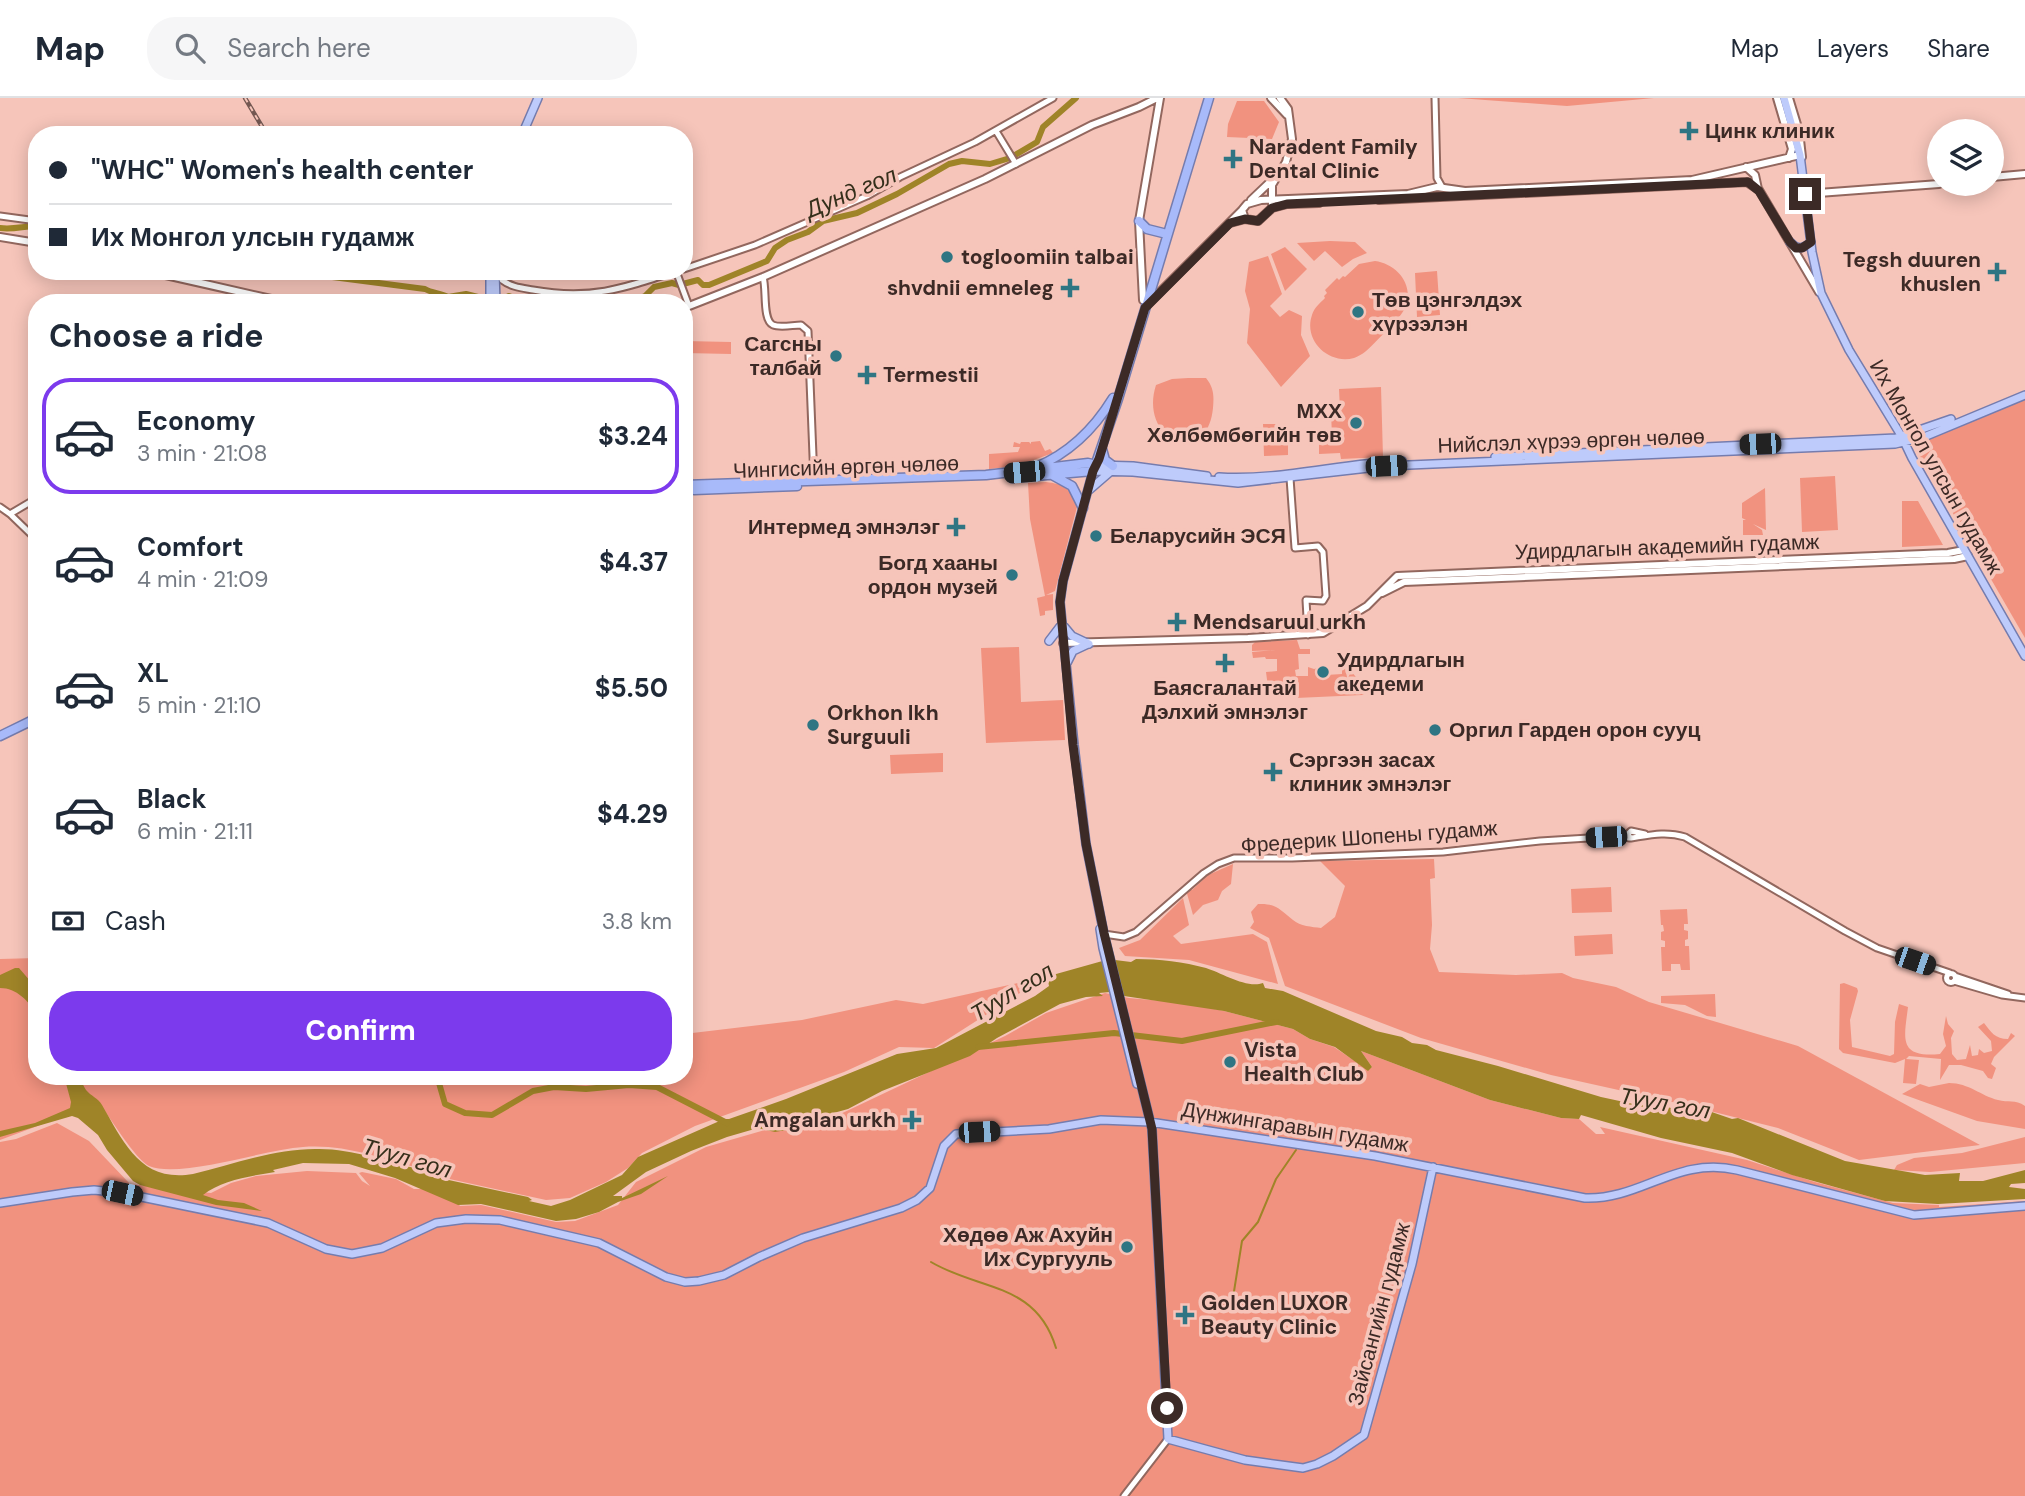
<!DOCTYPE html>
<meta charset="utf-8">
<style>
:root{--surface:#fff;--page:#f6f6f7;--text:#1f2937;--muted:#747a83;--line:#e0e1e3;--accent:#7c3aed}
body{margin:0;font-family:"DM Sans",sans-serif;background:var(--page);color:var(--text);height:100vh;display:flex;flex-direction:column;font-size:26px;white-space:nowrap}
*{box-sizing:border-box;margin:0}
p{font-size:23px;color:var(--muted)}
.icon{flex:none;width:38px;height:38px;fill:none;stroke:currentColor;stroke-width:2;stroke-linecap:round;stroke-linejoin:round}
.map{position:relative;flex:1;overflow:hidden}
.sheet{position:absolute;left:28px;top:196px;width:665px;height:791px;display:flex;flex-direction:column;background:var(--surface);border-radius:28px;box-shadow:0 4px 18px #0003}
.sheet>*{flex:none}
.top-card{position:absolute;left:28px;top:28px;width:665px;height:154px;border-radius:28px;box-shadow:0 4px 18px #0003;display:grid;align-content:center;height:154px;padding:0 21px;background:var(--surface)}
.controls{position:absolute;left:1927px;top:21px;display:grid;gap:14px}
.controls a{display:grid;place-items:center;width:77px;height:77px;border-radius:50%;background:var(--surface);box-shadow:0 4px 18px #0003;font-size:35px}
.end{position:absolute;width:32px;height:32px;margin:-16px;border:9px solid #3c2a26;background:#fff;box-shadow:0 0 0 4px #fff}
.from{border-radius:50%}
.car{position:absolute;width:21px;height:42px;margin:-21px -10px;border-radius:9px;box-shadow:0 0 5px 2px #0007;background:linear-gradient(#222 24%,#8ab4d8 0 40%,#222 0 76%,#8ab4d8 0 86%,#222 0)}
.top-card b{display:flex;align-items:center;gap:24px;height:66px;font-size:26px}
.top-card b+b{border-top:2px solid var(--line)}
.top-card i{width:18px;height:18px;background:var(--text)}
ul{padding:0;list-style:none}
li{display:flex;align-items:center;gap:21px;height:116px;margin:0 14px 10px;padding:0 7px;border:4px solid transparent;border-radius:28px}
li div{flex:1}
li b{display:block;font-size:26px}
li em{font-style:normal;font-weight:800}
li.on{border-color:var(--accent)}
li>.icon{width:63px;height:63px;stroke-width:1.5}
h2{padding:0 21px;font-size:32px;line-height:84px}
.pay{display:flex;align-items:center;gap:18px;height:77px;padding:0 21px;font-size:26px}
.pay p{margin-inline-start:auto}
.button{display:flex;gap:14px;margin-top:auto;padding:14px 21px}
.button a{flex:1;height:80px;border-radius:28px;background:var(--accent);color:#fff;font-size:28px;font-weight:800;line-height:80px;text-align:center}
header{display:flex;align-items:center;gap:42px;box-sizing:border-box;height:98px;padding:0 35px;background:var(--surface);border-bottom:2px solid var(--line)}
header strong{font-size:33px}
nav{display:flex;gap:38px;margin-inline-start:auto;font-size:24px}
.search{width:490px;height:63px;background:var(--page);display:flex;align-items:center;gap:18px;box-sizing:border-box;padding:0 24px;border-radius:28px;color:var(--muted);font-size:26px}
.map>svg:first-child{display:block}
</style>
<header>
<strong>Map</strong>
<div class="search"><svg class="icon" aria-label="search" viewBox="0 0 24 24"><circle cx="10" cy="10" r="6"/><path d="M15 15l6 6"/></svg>Search here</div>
<nav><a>Map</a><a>Layers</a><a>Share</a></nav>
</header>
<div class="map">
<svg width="2025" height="1398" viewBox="0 0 2025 1398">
<rect width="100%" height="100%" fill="#f6c5ba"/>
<path fill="#f1927f" d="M1458,0H1654L1567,8Z
M1237,3H1264L1279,24L1272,41L1227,39L1228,26Z
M1330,143L1355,144L1367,155L1353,161L1342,169L1325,153L1314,163L1297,145Z
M1285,149L1307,171L1285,193L1271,156Z
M1268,158L1282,196L1270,208L1280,219L1289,212L1302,218L1301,237L1310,258L1281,289L1247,245L1250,211L1245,193L1249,164Z
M1375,163C1398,166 1416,189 1404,212C1400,219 1394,224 1389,229L1390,232C1377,238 1371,254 1354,260C1329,267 1303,243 1312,217C1314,210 1320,205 1325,200L1324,198L1327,195L1325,192L1337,180L1339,182L1343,178L1345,179L1359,166Z
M1437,173L1440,217L1417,219L1415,175Z
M684,243L731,244V256L684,255Z
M1188,280H1206C1214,290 1214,298 1213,310C1207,371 1138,343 1156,287L1172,281Z
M1381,289L1383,359L1341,361L1340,355L1319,356V343L1340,342L1339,339H1332L1331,313L1340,312L1339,291Z
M2025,301V540L1917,353L1922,343Z
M1263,326H1288V357L1264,358Z
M1040,343L1045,353L1050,351L1053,355L1017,368L989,371V356L1018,354L1020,349H1013L1014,344L1020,346L1021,344H1029L1031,346V344Z
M1835,378L1838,432L1802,434L1800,380Z
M1046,384C1063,386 1072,390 1077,409L1055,493L1046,497L1053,496V512L1045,513V517L1040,518L1037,500L1045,498L1030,421L1028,385Z
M1765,390L1766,432L1753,426L1762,432L1763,437H1743V422H1746L1742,420V405Z
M1902,403H1918L1943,447L1902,449Z
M1297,542L1300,551H1310V556H1298L1299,571L1295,572L1296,578H1308V569L1314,571L1325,568L1326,577L1342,576V571L1345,570L1347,579L1344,590L1351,573L1368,594L1362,597L1296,600V588L1268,589L1266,574L1277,573V561H1266L1265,559L1253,560L1252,554L1276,552L1252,553V547L1255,544Z
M1019,549L1021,604L1063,602L1065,642L986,645L981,550Z
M943,655V674L891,676L890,657Z
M1434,761L1435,780L1430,781L1432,827L1430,851L1439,874L1516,877L1562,875L1573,880L1616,889L1649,904L1798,948L1980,1047L1859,1062L1778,1030L1686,1007L1551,977L1421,940L1285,888L1269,840L1250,830L1254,824L1251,814L1258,806C1276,805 1280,812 1293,822C1300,828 1312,829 1321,830L1335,819L1345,788L1320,763Z
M1233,766L1231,786L1222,793L1218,802L1203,807L1193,817L1186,792H1192L1208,777Z
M1611,789L1612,814L1572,815L1571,791Z
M1183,800L1189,827L1173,838L1181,846L1253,836L1267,844L1278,886L1189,862L1125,858L1119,850L1140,842Z
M1687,811L1688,826H1684V832L1688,833V841L1685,842V848H1689L1690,872H1681L1680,866H1671V873H1662L1661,849H1665V843L1661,842V834L1664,833L1663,827H1661L1660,812Z
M1612,836L1613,856L1575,858L1574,838Z
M37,860V978H684V936L802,922L896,902L923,906L1045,879L934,950L899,949L844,974L695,1028L642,1055L628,1070L606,1084L570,1100L546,1102L445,1080L442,1078L443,1074L440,1070C433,1069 426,1071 419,1070C378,1060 346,1046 303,1049C266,1051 180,1081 149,1068C135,1061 110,1019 99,1005L0,1042V861Z
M1844,885L1857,890L1858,893L1850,922L1852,949L1890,958L1894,956L1895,924L1899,906L1908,909C1904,941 1898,960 1940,956L1946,948L1943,936L1946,918L1948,926L1954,933L1951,940L1952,956L1957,962L1966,961L1970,947L1972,958L1978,957L1979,951L1984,955L1992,953L1991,943L1978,929L1984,925C1991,934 1995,941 2008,941L2011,935L2015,938L1994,959L1991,966L1996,970L1992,981L1988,980L1983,973L1961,967H1949L1940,982L1941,961L1909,958L1906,961L1919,962L1916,986L1903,985L1905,961L1895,965L1843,955L1839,951L1840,886Z
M1105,895L1129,900L1186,905L1224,913L1293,931L1310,941L1334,949L1368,972L1372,969L1361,953L1490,1002L1561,1020L1579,1021L1596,1036H1605L1600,1029L1747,1062L1815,1084L1893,1105L1939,1107V1109L2025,1103V1398H0V1044L16,1041L57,1025L89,1043L130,1086L211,1095L231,1085L256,1078L307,1073L356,1075L362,1083L370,1088L359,1075L362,1074L396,1081L414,1091H423L455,1102L460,1108L481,1107L556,1124L575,1123L618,1107L636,1084L706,1049L779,1028H815L1005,938L1046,915Z
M1715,896L1716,919L1707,918L1685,907L1661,905V898Z
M1949,985C1969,985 1981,998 1998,1002C2008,1005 2015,1001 2025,1008V1031L1977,1023L1902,996L1920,986L1929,989Z
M2025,1039V1065L1930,1074L1894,1072L1897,1067L1914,1060L1962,1055Z"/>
<path fill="#9f8428" d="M1136,861C1159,861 1184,864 1206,870C1222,875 1247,891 1263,885L1265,890L1283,893L1376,933L1402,939L1412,945L1427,947L1436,952L1498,968L1601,999L1638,1007L1664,1008L1678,1012L1698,1014L1703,1011L1732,1021L1738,1020L1845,1063L1925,1077L1960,1075L1959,1083H1983L2025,1072V1085L2011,1086L2009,1089L2025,1091V1101L1938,1106L1885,1103L1792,1077L1732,1055L1661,1040L1581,1017L1579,1021L1561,1020L1490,1002L1361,953L1372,969L1368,973L1335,949L1310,941L1293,931L1224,913L1124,898L1115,862L1131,864Z
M1106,862L1113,889L1108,890L1113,891L1110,894L1099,895L1103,898L1086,899L1060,906L997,940L970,958L882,993L848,1011L830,1016L822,1022L786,1032L775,1034L758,1030L727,1039L691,1053L646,1074L613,1098H622V1100L668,1078L641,1096L618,1104L599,1114L576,1121L556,1123L481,1106L458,1107L395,1080L349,1066L303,1065L273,1072L275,1074C251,1078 222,1082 203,1097L218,1102L244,1105L262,1113L216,1107L140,1087L133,1083L107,1052L98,1037L78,1020L72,1018L0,1039V1033L35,1025L70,1010L71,1004L64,978H79C82,983 83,988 86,992C91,998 98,1000 102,1007C124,1045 141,1085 193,1076C234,1066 277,1050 319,1051C354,1051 385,1064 419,1071C426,1073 433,1071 440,1072V1077L444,1081L528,1099L532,1102L529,1103L551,1108L570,1102L622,1077L638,1059L724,1021H729L786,1001L897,956L936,950L1035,898L1049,888L1048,883L1043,882L1049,878Z
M15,870H19L37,891V916C28,903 17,890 0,890V877Z"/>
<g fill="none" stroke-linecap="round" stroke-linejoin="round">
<path stroke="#9f8428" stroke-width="2" d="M931,1164C980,1193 1036,1184 1056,1250
M1232,1206L1242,1143L1258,1124L1276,1081L1296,1052"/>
<path stroke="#9f8428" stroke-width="6" d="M0,130C13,132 24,128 37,128
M286,173L425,191C432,195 440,195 448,199L466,196L498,204L509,198L528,205
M630,205L645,198L654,189L672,185L679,187L698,182L703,187H709L767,163L775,150L787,142L808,134L823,123L857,115L897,96L949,66L962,63L990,66L1010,60L1037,44L1043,29L1076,0
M978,949L1114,935L1182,943L1276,924
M437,978L445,1006L465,1015L492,1017L533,993L554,989L586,991L629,987L657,989L727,1025"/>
<g stroke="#92675e" stroke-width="9">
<path id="tertiary" d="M1435,0L1437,80L1442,89
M996,33L1016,66
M0,118L37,123
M684,171L755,147L867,98L900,79L975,44L1053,0
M502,173V182C511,189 522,190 533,192C590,202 622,191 676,173
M676,173L689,208
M763,179C767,191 762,222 773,227C780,230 793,227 801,227L808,233L814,383
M1290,380L1295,450L1318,448L1323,454L1326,498L1323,503L1306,502L1308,537
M0,409L10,416L37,442
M10,416L37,400
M1645,736L1631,733L1627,737L1631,740C1650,737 1666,733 1685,739L1845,833L1877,850L1950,875
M1104,836L1124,839L1136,834L1204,775L1218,766L1234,760H1292L1443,754L1540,743L1621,738L1629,740
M1946.5 880a4.5 4.5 0 1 1 9 0a4.5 4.5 0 1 1-9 0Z
M1955,878L2008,896
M1954,883L2002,897L2025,900
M1124,1398L1168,1341"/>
</g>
<g stroke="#92675e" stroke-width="10">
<path id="secondary" d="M1271,0L1287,17
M1777,0L1792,51L1789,60
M1789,0L1799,33L1802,59
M1746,69L1755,77L1758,91
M1992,79L2025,76
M1747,84L1759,92L1819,194
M1805,96L1939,86
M1251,102L1271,83
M1379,102L1747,84
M1272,110L1287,106L1319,105
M1245,121L1242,112L1247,106L1261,102L1408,96L1437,89L1465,93L1692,82L1800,57
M1230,125L1245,121L1258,123L1272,110V87L1286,64L1292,41L1288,11L1280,0
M0,139L37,145
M148,173L289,205
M1143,202L1139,123L1160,0
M1147,207L1242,112
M684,210L763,179L985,81L1092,27L1139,9L1157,0
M1382,495L1404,484L1954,461L1968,458
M1063,545L1248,540L1323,535L1367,508L1397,478L1948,455L1964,452"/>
</g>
<g stroke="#757cae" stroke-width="10">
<path id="primary" d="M1784,0L1800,57L1812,154L1821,195L1849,252L1902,339L1912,360L2025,558
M522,37L538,0
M1790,144C1798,152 1803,151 1811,144
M490,173V205
M495,173L496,205
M1495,359L1896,340L1951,321
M1097,367L1133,368L1207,378
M1219,379C1278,383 1342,365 1402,363
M1088,393L1110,374
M1049,543L1062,526L1072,538L1089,546
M1067,565L1073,553L1088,546
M1100,831L1103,850L1137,986
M1433,1069L1412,1166L1364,1337L1333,1358L1317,1366L1303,1370L1245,1362L1168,1341L1152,1031L1104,836L1086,746L1074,647L1060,504L1063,483L1093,373L1133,374L1238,385L1386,368L1895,346L1924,339L2025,297
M0,1105L72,1094L94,1092L122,1095L268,1125L326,1151L352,1156L382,1150L436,1125L466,1121L500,1122L599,1145L666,1179L685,1184L699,1183L724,1177L759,1159L803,1140L901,1110L917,1102L930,1090L944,1048L956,1036L1049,1031L1101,1022L1150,1024L1375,1058L1585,1100C1641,1102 1677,1058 1737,1072L1914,1117L2025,1108"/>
</g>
<g stroke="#757cae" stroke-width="11">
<path id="trunk" d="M1139,123L1147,131L1163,135
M1102,351L1105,362L1113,368
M1036,369C1070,355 1094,331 1113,300
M1094,371L1118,301L1209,0
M1052,377L1072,388L1083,410
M1012,380L1093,373
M684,387L986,377L1088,365L1097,367
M694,392L797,388
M0,638L37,620"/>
</g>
<use href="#tertiary" stroke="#fff" stroke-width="5"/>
<use href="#secondary" stroke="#fff" stroke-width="6"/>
<use href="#primary" stroke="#becbfb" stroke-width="7"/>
<use href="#trunk" stroke="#a8bafa" stroke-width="8"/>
<g stroke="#745852" stroke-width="4.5">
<path id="rail" d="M245,0L267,37"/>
</g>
<use href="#rail" stroke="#f6c5ba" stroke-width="2" stroke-dasharray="5" stroke-linecap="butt"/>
</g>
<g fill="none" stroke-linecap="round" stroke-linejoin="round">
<path stroke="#3c2a26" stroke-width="9" d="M1167,1310L1152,1031L1104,835L1086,746L1073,647L1060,504L1063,483L1093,373L1099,361L1145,210L1230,125L1245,121L1258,123L1272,110L1287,106L1748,84L1759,93L1790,144L1796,150H1802L1811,144L1805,96"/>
</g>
<g fill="#2f7583" stroke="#f6c5ba" stroke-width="2.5">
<path d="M1685.5 22.5h7v7h7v7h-7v7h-7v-7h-7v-7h7z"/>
<path d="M1229.5 50.5h7v7h7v7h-7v7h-7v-7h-7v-7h7z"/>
<circle cx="947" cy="159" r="7"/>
<path d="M1993.5 163.5h7v7h7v7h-7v7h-7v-7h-7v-7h7z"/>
<path d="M1066.5 179.5h7v7h7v7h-7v7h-7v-7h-7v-7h7z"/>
<circle cx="1358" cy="214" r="7"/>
<circle cx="836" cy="258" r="7"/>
<path d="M863.5 266.5h7v7h7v7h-7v7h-7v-7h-7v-7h7z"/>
<circle cx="1356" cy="325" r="7"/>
<path d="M952.5 418.5h7v7h7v7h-7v7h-7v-7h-7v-7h7z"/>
<circle cx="1096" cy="438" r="7"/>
<circle cx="1012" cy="477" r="7"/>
<path d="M1173.5 513.5h7v7h7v7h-7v7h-7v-7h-7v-7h7z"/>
<path d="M1221.5 554.5h7v7h7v7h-7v7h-7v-7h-7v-7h7z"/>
<circle cx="1323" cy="574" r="7"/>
<circle cx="813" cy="627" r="7"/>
<circle cx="1435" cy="632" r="7"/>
<path d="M1269.5 663.5h7v7h7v7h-7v7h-7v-7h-7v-7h7z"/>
<circle cx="1230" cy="964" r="7"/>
<path d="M908.5 1011.5h7v7h7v7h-7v7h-7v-7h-7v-7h7z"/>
<circle cx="1127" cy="1149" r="7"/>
<path d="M1181.5 1206.5h7v7h7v7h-7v7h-7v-7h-7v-7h7z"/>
</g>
<g text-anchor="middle" stroke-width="7" stroke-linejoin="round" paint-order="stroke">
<g font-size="21" font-weight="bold" fill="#3c2a26" stroke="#f6c5ba" text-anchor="start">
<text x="1705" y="40">Цинк клиник</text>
<text x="1249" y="56">Naradent Family<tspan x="1249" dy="24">Dental Clinic</tspan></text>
<text x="961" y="166">togloomiin talbai</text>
<text x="1981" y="169" text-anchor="end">Tegsh duuren<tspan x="1981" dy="24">khuslen</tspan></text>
<text x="1054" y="197" text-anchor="end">shvdnii emneleg</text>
<text x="1372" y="209">Төв цэнгэлдэх<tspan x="1372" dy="24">хүрээлэн</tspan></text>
<text x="822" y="253" text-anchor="end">Сагсны<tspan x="822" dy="24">талбай</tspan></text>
<text x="883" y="284">Termestii</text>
<text x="1342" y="320" text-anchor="end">МХХ<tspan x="1342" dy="24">Хөлбөмбөгийн төв</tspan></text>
<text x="940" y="436" text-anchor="end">Интермед эмнэлэг</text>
<text x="1110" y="445">Беларусийн ЭСЯ</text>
<text x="998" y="472" text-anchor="end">Богд хааны<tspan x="998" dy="24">ордон музей</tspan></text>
<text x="1193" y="531">Mendsaruul urkh</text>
<text x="1337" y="569">Удирдлагын<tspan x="1337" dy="24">акедеми</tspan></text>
<text x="1225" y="597" text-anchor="middle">Баясгалантай<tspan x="1225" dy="24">Дэлхий эмнэлэг</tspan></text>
<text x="827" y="622">Orkhon Ikh<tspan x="827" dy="24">Surguuli</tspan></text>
<text x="1449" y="639">Оргил Гарден орон сууц</text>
<text x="1289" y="669">Сэргээн засах<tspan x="1289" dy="24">клиник эмнэлэг</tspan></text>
<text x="1244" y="959">Vista<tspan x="1244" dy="24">Health Club</tspan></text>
<text x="896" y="1029" text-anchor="end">Amgalan urkh</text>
<text x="1113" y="1144" text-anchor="end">Хөдөө Аж Ахуйн<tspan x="1113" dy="24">Их Сургууль</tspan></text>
<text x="1201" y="1212">Golden LUXOR<tspan x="1201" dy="24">Beauty Clinic</tspan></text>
</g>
<g font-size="21" fill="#3c2a26" stroke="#f6c5ba">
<text transform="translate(1571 343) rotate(-2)" y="7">Нийслэл хүрээ өргөн чөлөө</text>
<text transform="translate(846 369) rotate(-2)" y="7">Чингисийн өргөн чөлөө</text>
<text transform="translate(1936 369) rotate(60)" y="7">Их Монгол улсын гудамж</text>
<text transform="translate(1667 449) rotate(-2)" y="7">Удирдлагын академийн гудамж</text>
<text transform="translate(1369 739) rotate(-4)" y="7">Фредерик Шопены гудамж</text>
<text transform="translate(1295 1029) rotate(9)" y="7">Дүнжингаравын гудамж</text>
<text transform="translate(1379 1216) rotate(-75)" y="7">Зайсангийн гудамж</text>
</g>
<g font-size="23" font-style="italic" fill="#352f1b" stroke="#f6c5ba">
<text transform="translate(851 94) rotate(-23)" y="8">Дунд гол</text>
<text transform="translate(1012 894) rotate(-31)" y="8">Туул гол</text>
<text transform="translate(1665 1005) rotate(10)" y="8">Туул гол</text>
<text transform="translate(407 1060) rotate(16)" y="8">Туул гол</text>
</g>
</g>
</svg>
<div class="controls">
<a><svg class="icon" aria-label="layers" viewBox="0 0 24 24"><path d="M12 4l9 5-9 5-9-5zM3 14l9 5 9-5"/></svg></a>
</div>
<i class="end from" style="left:1167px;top:1310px"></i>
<i class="end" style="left:1805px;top:96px"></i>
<i class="car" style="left:1760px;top:346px;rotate:268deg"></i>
<i class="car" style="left:1386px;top:368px;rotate:87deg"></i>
<i class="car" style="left:1024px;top:374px;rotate:265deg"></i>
<i class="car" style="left:1606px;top:739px;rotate:267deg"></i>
<i class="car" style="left:1915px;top:863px;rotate:109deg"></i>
<i class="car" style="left:979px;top:1034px;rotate:87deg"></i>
<i class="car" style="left:122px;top:1095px;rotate:102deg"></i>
<div class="top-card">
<b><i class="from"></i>&quot;WHC&quot; Women's health center</b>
<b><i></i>Их Монгол улсын гудамж</b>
</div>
<section class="sheet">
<h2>Choose a ride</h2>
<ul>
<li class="on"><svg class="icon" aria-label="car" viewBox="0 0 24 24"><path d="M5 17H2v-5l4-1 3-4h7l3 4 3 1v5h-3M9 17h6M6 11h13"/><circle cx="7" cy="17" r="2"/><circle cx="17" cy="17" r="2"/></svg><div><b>Economy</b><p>3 min · 21:08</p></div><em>$3.24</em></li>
<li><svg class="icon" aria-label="car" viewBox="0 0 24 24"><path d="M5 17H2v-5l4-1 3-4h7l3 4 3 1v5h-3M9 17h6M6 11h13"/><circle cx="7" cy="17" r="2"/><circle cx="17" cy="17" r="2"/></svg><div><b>Comfort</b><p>4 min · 21:09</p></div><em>$4.37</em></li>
<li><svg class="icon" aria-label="car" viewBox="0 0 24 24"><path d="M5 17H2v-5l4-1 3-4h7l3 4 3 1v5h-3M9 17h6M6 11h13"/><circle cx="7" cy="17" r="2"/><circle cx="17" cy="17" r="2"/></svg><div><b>XL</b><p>5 min · 21:10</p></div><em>$5.50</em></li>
<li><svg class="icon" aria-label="car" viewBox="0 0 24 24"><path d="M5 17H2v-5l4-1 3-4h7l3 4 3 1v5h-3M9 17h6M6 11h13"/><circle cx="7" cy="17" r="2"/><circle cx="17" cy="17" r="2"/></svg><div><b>Black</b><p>6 min · 21:11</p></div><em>$4.29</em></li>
</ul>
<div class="pay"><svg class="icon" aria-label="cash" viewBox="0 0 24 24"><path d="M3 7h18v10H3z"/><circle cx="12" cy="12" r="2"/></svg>Cash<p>3.8 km</p></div>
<div class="button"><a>Confirm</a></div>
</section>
</div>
